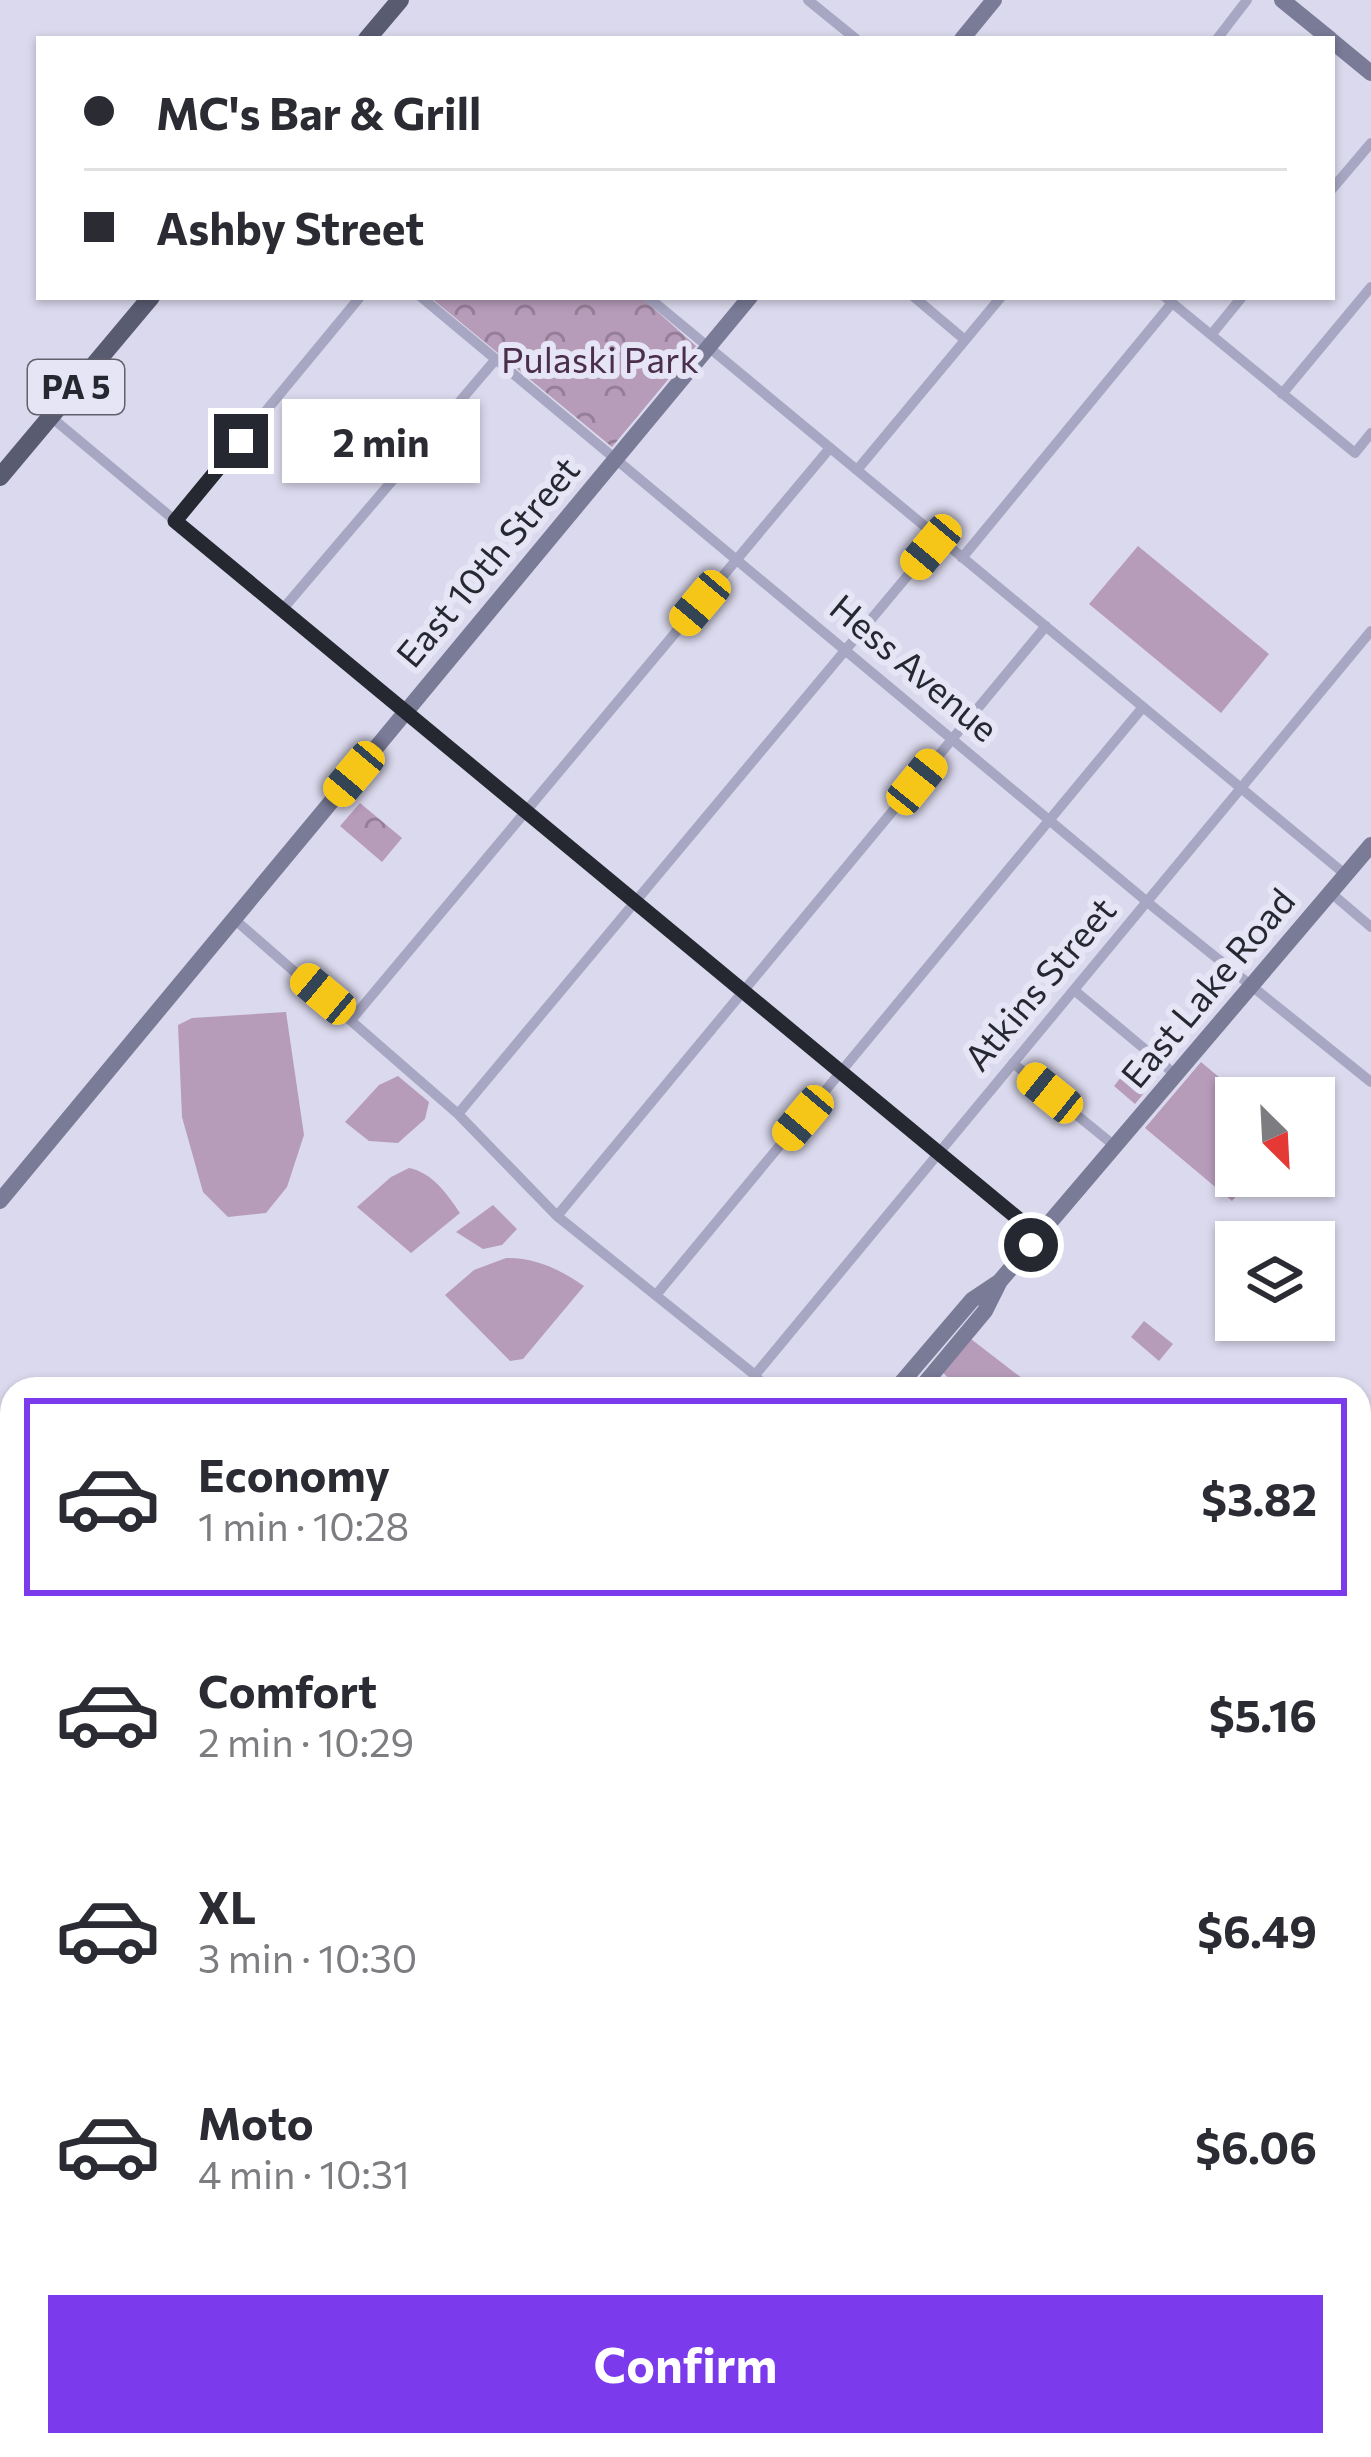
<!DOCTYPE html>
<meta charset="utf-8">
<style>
:root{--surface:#fff;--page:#f7f7f7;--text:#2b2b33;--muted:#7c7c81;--line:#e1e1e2;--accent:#7c3aed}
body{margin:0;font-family:Commissioner,sans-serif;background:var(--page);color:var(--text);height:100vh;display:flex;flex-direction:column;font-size:45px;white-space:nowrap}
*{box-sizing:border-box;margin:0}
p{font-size:39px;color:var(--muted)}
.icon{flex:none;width:66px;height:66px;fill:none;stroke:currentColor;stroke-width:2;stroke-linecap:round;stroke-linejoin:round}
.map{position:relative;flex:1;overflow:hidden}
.side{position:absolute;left:0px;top:1377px;width:1371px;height:1080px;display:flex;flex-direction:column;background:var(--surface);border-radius:36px 36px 0 0;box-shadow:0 3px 9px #0004}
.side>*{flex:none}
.guide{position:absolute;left:36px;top:36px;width:1299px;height:264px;border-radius:0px;box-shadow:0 3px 9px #0004;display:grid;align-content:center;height:264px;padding:0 48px;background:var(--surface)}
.needle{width:78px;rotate:156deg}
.fabs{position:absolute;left:1215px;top:1077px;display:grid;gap:24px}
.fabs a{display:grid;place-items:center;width:120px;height:120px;border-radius:0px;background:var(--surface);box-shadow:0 3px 9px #0004;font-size:60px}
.end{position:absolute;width:54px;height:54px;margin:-27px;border:15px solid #262831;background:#fff;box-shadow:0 0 0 6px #fff}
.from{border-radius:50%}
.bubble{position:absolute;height:84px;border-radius:0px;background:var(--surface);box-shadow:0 3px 9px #0004;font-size:39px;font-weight:700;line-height:84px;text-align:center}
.car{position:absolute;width:36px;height:72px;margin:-36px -18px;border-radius:15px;box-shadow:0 0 9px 3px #0007;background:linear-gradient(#f5c518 24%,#345 0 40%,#f5c518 0 76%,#345 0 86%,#f5c518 0)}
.guide b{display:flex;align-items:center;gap:42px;height:114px;font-size:45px}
.guide b+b{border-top:3px solid var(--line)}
.guide i{width:30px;height:30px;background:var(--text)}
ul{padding:21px 0 0;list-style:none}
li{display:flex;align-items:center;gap:36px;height:198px;margin:0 24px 18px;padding:0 24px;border:6px solid transparent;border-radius:0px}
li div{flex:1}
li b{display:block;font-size:45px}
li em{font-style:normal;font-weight:700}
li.active{border-color:var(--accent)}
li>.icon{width:108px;height:108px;stroke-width:1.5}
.action{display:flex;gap:24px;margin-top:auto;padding:24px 48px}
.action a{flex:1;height:138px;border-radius:0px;background:var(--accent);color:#fff;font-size:48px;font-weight:700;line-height:138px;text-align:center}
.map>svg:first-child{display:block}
</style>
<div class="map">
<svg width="1371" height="2457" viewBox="0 0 1371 2457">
<defs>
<pattern id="cemetery-stones" width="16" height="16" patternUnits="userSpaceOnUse" patternTransform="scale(3)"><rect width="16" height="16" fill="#b79cba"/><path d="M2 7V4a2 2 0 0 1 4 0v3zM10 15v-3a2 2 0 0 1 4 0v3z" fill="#957f98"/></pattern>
<pattern id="park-crowns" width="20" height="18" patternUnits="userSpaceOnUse" patternTransform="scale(3)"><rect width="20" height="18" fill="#b79cba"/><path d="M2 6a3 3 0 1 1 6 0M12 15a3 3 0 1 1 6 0" fill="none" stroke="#957f98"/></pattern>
</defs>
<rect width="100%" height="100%" fill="#dbd9ed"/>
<path fill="#b79cba" d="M1138,546L1269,654L1221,713L1089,604Z
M286,1012L304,1135L287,1187L266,1213L228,1217L203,1192L182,1117L178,1025L192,1018Z
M1137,1057L1158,1076L1135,1104L1114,1086Z
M1201,1062L1244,1098H1236V1176H1253L1232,1201L1145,1128Z
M398,1076L429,1102L425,1119L398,1143L369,1141L345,1122L379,1085Z
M409,1168C433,1173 447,1194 460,1213L411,1253L357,1207L391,1177Z
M493,1205L517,1229L502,1245L483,1249L456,1232Z
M506,1258C537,1258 559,1269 584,1286L523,1359L510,1361L445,1295L474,1270Z
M1144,1321L1173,1344L1159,1361L1131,1337Z
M971,1339L1036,1389H961L942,1372Z
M12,1790V2108L0,2098V1804Z"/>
<path fill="url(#cemetery-stones)" d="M549,2445H1003L1017,2457H564Z"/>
<path fill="url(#park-crowns)" d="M430,297H641L696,346L612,447Z
M360,803L402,838L382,862L340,826Z"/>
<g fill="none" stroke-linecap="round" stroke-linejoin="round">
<path stroke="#a6957c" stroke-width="3" d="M0,1612L12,1622
M619,2445L633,2457"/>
<path stroke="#a7a7c3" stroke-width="10" d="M808,0L856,39
M1217,39L1247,0
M1332,189L1371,143
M421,297L1157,910L1371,1082
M648,297L1346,875
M914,297L965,340
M1165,297L1355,453L1371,433
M1211,335L1242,297
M1282,394L1371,287
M51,417L741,993L1039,1236
M857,470L1001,297
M175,521L360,297
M962,558L1172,303
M282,610L496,359
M1331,893L1371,927
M234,919L458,1114L557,1216L755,1375L766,1389
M1074,990L1177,1076
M352,1019L830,448
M1013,1063L1116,1147
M458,1114L939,538
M557,1216L1046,626
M656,1295L1143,707
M755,1375L1371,631
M0,2175L12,2161
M247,2445L254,2457
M303,2445L313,2457
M542,2445L556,2457
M439,2457L450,2445"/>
<path stroke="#797b97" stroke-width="16" d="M1282,0L1330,39
M962,39L994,0
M1332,41L1371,73
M0,1201L750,297
M896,1389L972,1300L999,1282
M920,1389L985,1311L1000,1281L1371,845
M0,2111L12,2121
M1,2457L12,2444
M28,2457L38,2445"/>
<path stroke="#595c71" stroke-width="18" d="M367,39L400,0
M0,477L151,297"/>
<path stroke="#262831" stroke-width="3" stroke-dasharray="3 9" stroke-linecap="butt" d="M0,1582L12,1592
M1036,2445L1051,2457"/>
</g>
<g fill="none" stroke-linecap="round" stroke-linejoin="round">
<path stroke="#262831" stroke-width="15" d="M241,441L175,521L1039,1236L1031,1245"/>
</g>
<g text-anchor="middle" stroke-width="12" stroke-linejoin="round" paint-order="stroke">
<rect fill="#e6e5f6" stroke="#60616c" stroke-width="3" x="28" y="360" width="96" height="54" rx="9"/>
<g font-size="33" font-weight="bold" fill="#262831">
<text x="76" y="399">PA 5</text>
</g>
<g font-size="36" fill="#4a2e4c" stroke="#e6e5f6">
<text x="600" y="373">Pulaski Park</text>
</g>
<g font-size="36" fill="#262831" stroke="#e6e5f6">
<text transform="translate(488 562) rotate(-50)" y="13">East 10th Street</text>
<text transform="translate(914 668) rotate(40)" y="13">Hess Avenue</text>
<text transform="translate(1040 984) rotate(-50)" y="13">Atkins Street</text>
<text transform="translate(1208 988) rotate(-50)" y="13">East Lake Road</text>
</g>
</g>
</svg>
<div class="fabs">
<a><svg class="needle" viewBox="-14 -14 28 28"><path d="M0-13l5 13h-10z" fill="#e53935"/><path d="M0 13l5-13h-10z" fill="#7c7c81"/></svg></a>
<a><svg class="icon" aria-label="layers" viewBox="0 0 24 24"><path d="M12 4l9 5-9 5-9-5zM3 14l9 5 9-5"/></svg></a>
</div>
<i class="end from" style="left:1031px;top:1245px"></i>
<i class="end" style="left:241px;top:441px"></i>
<div class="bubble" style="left:282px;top:399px;width:198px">2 min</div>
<i class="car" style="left:931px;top:547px;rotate:220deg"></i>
<i class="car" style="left:700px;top:603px;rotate:220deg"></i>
<i class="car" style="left:354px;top:774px;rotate:220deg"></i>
<i class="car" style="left:917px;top:782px;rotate:39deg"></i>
<i class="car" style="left:323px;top:994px;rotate:310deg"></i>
<i class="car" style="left:1050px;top:1093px;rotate:309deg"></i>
<i class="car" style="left:803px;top:1118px;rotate:220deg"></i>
<div class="guide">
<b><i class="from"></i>MC's Bar &amp; Grill</b>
<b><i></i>Ashby Street</b>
</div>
<section class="side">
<ul>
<li class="active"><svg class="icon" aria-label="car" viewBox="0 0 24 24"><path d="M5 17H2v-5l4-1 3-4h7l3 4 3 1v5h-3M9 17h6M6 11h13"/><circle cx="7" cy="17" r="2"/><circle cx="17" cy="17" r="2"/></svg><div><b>Economy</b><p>1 min · 10:28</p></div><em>$3.82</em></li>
<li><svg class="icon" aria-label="car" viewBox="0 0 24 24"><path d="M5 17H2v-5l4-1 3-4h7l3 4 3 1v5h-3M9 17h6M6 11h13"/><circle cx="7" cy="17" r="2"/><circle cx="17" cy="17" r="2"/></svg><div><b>Comfort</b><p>2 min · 10:29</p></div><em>$5.16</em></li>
<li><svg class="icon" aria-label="car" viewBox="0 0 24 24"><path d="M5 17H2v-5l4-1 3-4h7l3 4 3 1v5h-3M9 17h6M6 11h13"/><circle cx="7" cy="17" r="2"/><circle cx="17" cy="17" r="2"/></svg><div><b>XL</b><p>3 min · 10:30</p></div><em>$6.49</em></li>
<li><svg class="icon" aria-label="car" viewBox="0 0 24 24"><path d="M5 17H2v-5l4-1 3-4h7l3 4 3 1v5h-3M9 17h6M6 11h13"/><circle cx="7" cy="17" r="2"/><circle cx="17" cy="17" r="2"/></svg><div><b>Moto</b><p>4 min · 10:31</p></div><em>$6.06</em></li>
</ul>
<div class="action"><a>Confirm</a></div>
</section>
</div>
